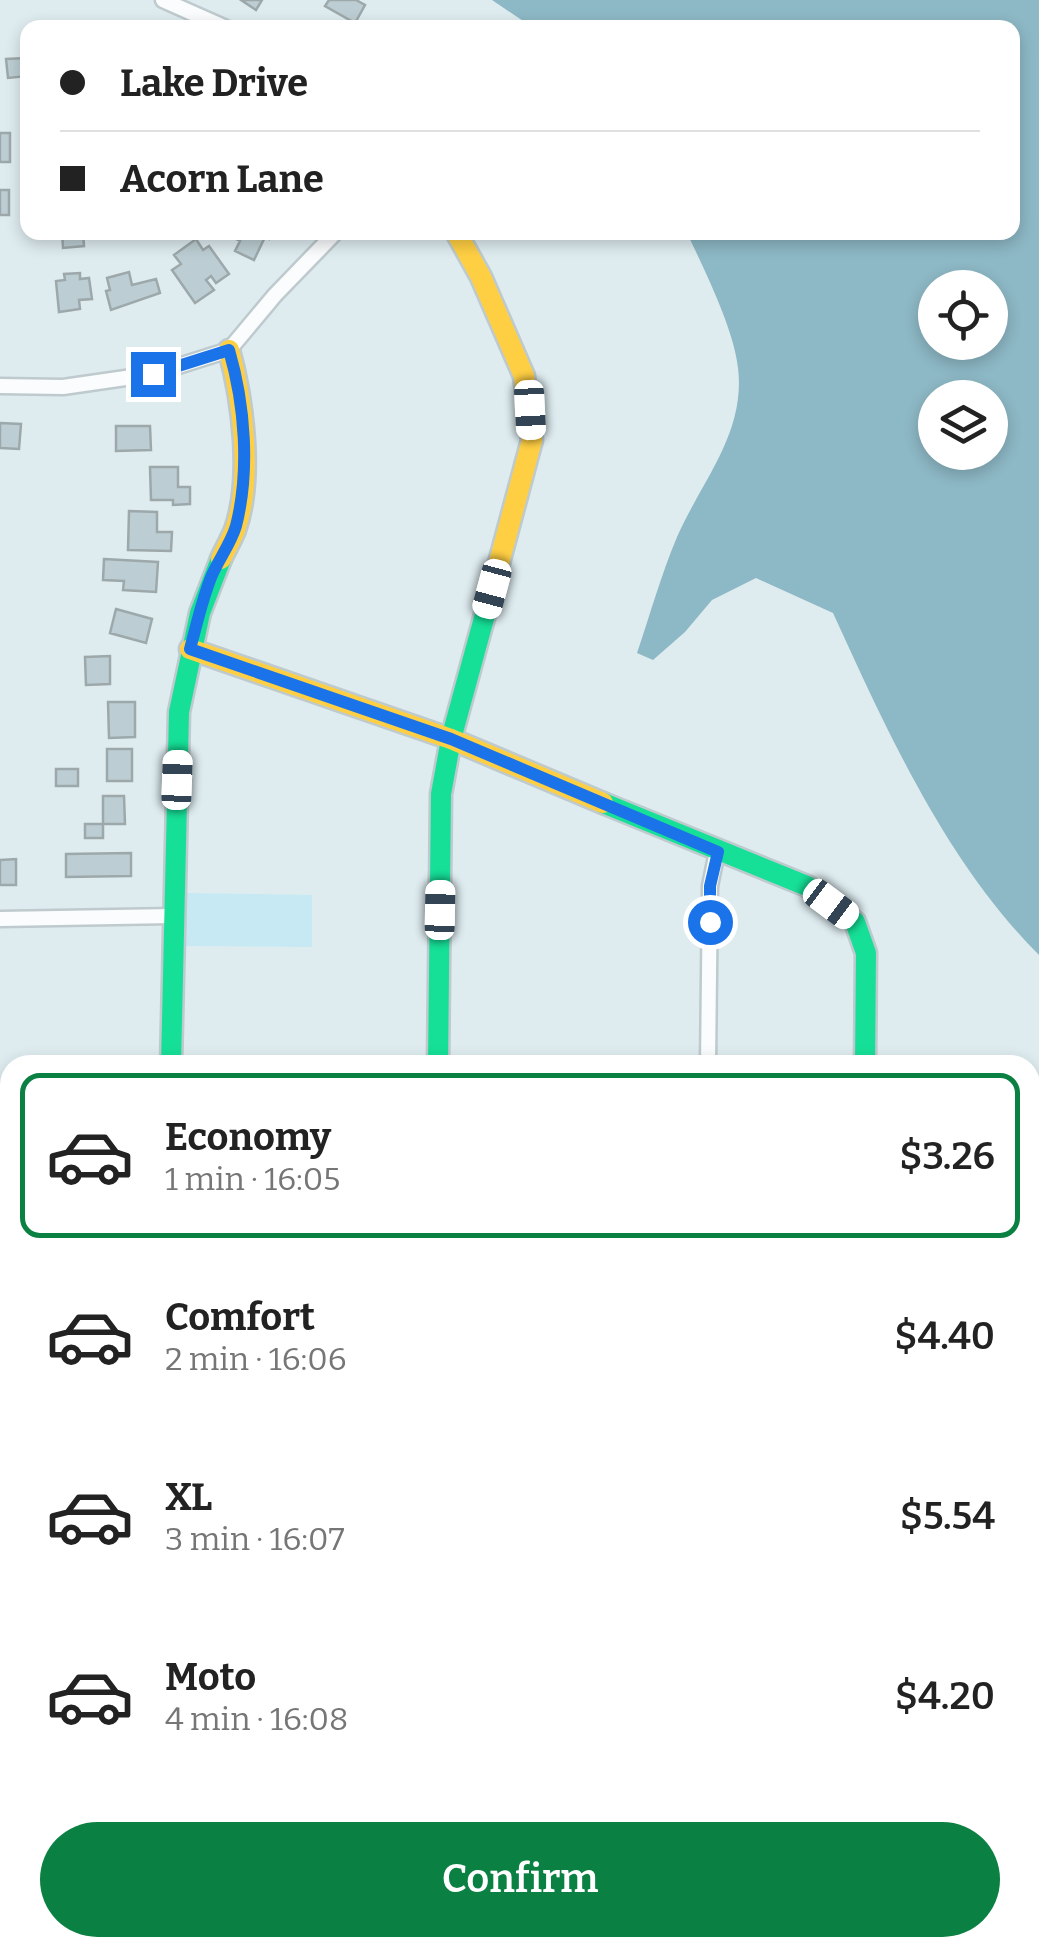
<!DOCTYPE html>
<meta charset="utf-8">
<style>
:root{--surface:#fff;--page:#f6f6f6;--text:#222;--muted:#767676;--line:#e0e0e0;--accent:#0b8043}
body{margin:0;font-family:Bitter,serif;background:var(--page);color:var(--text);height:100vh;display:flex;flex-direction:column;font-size:38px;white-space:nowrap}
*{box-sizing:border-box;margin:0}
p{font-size:32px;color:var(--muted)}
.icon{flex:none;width:55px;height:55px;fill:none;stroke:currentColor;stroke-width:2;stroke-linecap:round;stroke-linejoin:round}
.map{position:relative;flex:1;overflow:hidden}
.drawer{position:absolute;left:0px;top:1055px;width:1040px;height:902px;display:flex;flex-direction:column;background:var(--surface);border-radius:30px 30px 0 0;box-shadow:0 5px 15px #0003}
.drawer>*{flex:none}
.hud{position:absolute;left:20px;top:20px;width:1000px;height:220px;border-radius:20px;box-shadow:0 5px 15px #0003;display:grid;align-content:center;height:220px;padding:0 40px;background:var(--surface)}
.buttons{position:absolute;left:918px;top:270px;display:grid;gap:20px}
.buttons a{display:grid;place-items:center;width:90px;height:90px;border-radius:50%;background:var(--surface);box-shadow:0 5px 15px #0003;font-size:50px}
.end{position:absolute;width:45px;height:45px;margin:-22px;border:12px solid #1a73e8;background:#fff;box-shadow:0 0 0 5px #fff}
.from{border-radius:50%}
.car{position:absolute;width:30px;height:60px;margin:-30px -15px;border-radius:12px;box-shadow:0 0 8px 2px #0007;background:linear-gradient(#fff 24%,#345 0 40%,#fff 0 76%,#345 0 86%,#fff 0)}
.hud b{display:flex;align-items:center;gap:35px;height:95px;font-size:38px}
.hud b+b{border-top:2px solid var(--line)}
.hud i{width:25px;height:25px;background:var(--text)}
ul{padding:18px 0 0;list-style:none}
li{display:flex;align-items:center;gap:30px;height:165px;margin:0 20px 15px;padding:0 20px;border:5px solid transparent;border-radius:20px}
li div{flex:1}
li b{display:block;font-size:38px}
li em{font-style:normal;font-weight:600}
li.active{border-color:var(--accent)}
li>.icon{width:90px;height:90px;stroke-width:1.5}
.action{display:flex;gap:20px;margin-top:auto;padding:20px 40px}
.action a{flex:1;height:115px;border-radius:60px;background:var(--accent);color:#fff;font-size:40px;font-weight:600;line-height:115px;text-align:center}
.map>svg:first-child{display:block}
</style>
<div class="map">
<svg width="1039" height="1957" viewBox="0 0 1039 1957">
<rect width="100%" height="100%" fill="#deecf0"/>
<path fill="#c6e9f4" d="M185,893L312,895V947L185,946Z
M714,1948H924L927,1957H702V1950Z"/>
<path fill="#8db8c5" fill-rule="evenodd" d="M492,0H1039V955C946,862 887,731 833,613L756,578L712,600L685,632L653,660L637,653C650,615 661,575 677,537C701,482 746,433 738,368C734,329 704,269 687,233L1012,232V28L532,27ZM935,288H990V342H935ZM935,398H990V452H935Z
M1039,1077V1183L1030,1179V1082Z"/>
<path fill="#bcced3" stroke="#9da8ab" stroke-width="2.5" d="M241,0H262L256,10Z
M329,0H356L365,5L355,23L325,6Z
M26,58L28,76L8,78L6,59Z
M0,133H10V162H0Z
M0,190H9V215H0Z
M62,232H83L84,246L63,248Z
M229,232H268L271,234L269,239L265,237L254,260L235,251L240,241L228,235Z
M196,239L203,250L209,246L229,274L216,283L211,276L206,280L214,290L195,303L172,270L181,264L174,255Z
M129,272L132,285L156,279L160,293L111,310L106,291L110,290L107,278Z
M80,273V279L89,278L92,299L79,300L80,309L59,312L56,281L65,280L64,274Z
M0,423L21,424L19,449L0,448Z
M116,426H150L151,450L116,451Z
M150,467H178V487H190V504L173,505V500H151Z
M129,511L157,512V532H172L171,551L128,550Z
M104,559L158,562L156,592L123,590L124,581L103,580Z
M116,609L152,619L146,643L110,633Z
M110,656V684L86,685L85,657Z
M108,702H135V737L109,738Z
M107,749H132V781H107Z
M56,769H78V786H56Z
M103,796H124L125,824H103Z
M85,824H103V838H85Z
M131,853V876L66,877V854Z
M16,859V885H0V860Z"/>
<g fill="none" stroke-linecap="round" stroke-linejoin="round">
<g stroke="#becacd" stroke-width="19">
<path id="street" d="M163,0L226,28
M0,386L63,387L153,374L229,350L275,295L336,232
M0,919L173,916
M708,1065L710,886L717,852
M1030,1354L1039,1355
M0,1453H10
M1030,1850L1039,1847
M159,1957V1948
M426,1957V1948
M694,1957V1948"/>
</g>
<g stroke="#becacd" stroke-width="25">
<path id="fast" d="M603,803L807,886L855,922L866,953L865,1065
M171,1065L179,712L200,613L221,559
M438,1065L441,794L451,739L492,589"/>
</g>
<g stroke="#becacd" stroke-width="25">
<path id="slow" d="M456,232L481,277L524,376L532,440L492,589
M221,559C225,550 231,540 235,530C253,479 243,402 229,350
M190,649L451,739L603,803"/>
</g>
<use href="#street" stroke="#fafcfd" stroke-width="14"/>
<use href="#fast" stroke="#16e098" stroke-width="20"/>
<use href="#slow" stroke="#ffcf43" stroke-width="20"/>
</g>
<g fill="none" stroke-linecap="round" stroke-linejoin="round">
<path stroke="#1a73e8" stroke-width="12" d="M153,374L229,350C245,405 250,471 236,526C231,543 219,559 212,575C202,599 197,624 190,649L451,739L718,852L710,886V922"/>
</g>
</svg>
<div class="buttons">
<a><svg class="icon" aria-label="locate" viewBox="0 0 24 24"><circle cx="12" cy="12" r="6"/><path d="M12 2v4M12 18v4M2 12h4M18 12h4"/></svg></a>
<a><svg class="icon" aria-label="layers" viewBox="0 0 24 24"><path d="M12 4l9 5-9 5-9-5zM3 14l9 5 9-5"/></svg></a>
</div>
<i class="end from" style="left:710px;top:922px"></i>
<i class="end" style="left:153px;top:374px"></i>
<i class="car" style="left:530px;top:410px;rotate:177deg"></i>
<i class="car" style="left:492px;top:589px;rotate:195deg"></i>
<i class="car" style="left:177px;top:780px;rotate:2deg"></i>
<i class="car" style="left:831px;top:904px;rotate:127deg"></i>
<i class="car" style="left:440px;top:910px;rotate:1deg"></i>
<div class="hud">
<b><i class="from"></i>Lake Drive</b>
<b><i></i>Acorn Lane</b>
</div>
<section class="drawer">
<ul>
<li class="active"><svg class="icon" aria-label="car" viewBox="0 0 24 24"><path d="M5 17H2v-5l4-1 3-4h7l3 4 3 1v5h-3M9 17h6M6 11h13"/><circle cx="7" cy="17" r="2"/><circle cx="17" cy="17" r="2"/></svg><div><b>Economy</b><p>1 min · 16:05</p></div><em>$3.26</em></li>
<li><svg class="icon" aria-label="car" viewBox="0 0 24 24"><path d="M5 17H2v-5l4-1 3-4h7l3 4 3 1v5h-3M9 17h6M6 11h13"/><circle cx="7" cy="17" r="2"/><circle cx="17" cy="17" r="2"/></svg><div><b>Comfort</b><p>2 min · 16:06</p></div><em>$4.40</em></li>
<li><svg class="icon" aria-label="car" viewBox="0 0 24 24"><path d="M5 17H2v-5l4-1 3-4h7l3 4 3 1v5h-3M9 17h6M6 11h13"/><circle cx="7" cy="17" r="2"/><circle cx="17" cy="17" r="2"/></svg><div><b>XL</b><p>3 min · 16:07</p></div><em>$5.54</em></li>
<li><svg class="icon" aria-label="car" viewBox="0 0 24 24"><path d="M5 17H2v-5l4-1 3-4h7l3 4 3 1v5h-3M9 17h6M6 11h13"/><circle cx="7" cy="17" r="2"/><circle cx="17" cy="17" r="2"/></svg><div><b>Moto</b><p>4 min · 16:08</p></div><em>$4.20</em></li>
</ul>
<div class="action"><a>Confirm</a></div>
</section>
</div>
